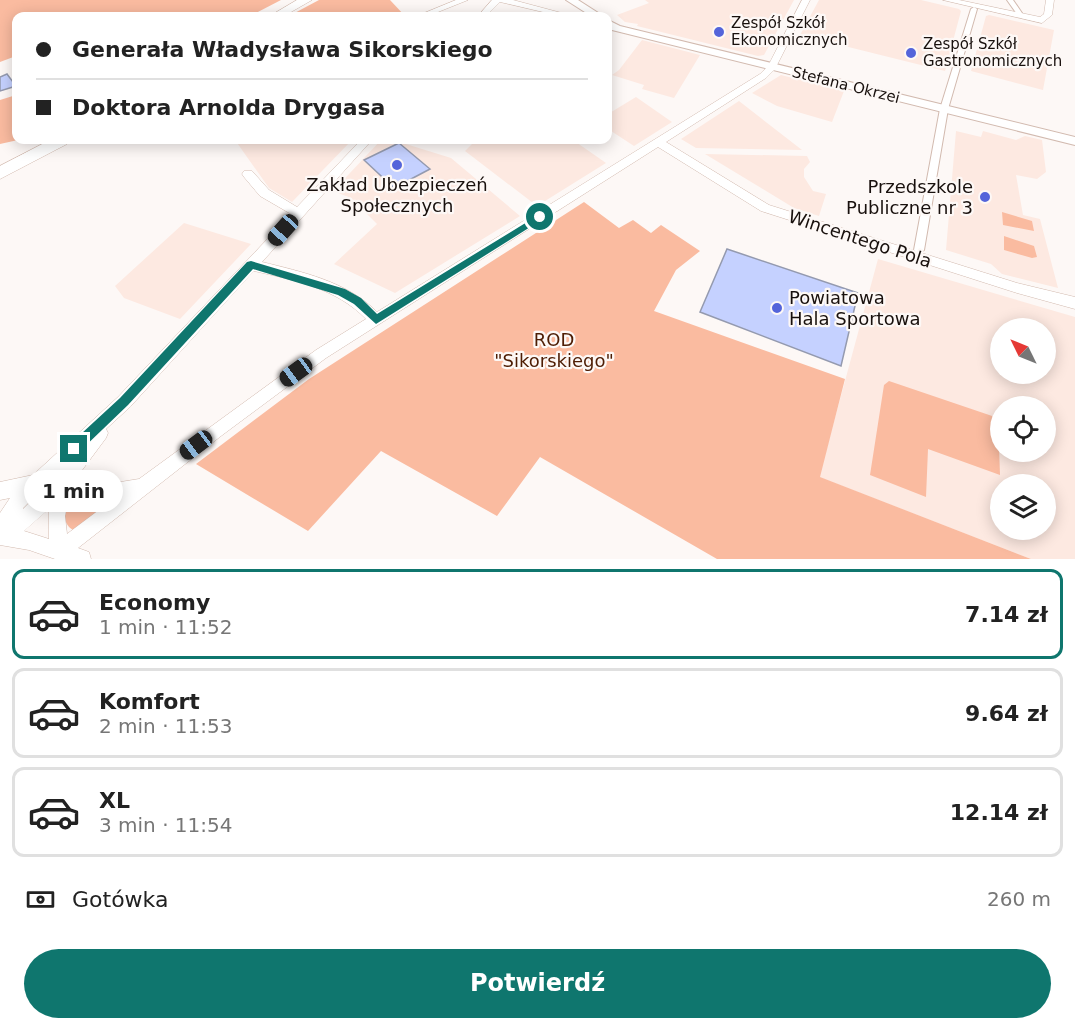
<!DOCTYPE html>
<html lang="pl">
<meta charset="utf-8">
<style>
:root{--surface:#fff;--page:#f6f6f6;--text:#222;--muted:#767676;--line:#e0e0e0;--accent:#0f766e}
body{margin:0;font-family:"DejaVu Sans",sans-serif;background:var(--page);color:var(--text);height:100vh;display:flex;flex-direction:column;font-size:22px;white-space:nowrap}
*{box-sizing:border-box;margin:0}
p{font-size:20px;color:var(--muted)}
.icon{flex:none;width:33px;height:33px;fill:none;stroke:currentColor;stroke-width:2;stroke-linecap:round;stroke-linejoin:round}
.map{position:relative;height:559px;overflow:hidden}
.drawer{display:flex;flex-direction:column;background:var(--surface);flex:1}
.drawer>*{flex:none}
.hud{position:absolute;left:12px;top:12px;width:600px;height:132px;border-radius:12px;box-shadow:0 3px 15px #0003;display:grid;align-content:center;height:132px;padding:0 24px;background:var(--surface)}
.needle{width:39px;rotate:313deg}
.tools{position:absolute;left:990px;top:318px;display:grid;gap:12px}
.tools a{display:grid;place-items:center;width:66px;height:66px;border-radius:50%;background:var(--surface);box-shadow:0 3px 15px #0003;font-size:30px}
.end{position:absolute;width:27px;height:27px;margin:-14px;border:8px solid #0f766e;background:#fff;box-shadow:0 0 0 3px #fff}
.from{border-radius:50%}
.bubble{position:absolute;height:42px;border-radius:21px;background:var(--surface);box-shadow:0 3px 15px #0003;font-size:20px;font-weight:700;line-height:42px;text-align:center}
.car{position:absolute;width:18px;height:36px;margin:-18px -9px;border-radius:8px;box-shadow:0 0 4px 2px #0007;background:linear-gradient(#222 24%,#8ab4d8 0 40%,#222 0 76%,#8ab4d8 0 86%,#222 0)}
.hud b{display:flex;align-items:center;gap:21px;height:57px;font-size:22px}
.hud b+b{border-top:2px solid var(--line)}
.hud i{width:15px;height:15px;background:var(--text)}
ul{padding:10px 0 0;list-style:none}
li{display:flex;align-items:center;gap:18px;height:90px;margin:0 12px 9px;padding:0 12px;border:3px solid var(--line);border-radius:12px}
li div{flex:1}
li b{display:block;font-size:22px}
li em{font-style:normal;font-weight:700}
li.current{border-color:var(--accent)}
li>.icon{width:54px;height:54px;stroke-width:1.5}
.pay{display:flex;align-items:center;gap:15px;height:66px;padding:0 24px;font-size:22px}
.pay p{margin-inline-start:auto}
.button{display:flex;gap:12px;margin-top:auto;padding:12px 24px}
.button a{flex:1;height:69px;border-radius:36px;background:var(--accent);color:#fff;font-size:24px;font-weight:700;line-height:69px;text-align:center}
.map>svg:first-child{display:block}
</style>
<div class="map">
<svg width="1075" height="559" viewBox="0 0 1075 559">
<rect width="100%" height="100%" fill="#fdf8f6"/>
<path fill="#fde9e1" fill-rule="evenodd" d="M645,0H794L764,55L758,56L637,26L638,24L625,22L617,15L649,3Z
M819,0H921L959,9L961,11L945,71L800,35Z
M989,15L1054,30L1043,90L971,71L986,16Z
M642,40L700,55L674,98L642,89L644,85L612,75L619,70Z
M781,75L844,91L832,122L777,106L752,93Z
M636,97L672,122L634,146L608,129V114Z
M739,101L802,150L696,148L681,139Z
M956,131L981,137L983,131L1016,140L1025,136L1042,140L1046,172L1037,179L1016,175L1023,215L1040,219L1058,288L1002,274L991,264L946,250Z
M235,140H352L292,202L269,188Z
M381,140H393L451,158L520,216L395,293L334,264L377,224L351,198L333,191Z
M458,140H573L606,163L537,206L465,151L472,144Z
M705,154L807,156L810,162L804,169V177L813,191L826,194L819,216L794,208Z
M184,223L251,244L180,319L124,298L115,286Z
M878,259L1075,317V559H1031L819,477ZM1000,328H1046V374H1000ZM1000,406H1046V452H1000ZM1000,484H1046V530H1000Z"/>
<path fill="#fabba0" d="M0,0H281L250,16H16V56L0,62Z
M319,0H390L405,16H289Z
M16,95L18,140L0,144V100Z
M584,202L619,228L633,220L651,233L661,225L700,251L676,270L654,311L845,379L820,477L1031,559H717L540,457L497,516L381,451L308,531L196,464L309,379Z
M1002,212L1032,221L1034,231L1003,225Z
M1004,236L1034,246L1037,257L1032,258L1004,250Z
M889,381L998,418L1000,475L928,449L926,497L870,475L884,385Z
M70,491L103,509L73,530C59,522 66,504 70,491Z"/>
<path fill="#c5d1ff" stroke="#949aaf" stroke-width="1.5" d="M7,74L16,86L0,91V77Z
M399,143L430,169L394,188L364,160Z
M727,249L858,293L841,366L700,312Z"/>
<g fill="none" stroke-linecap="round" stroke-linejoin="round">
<g stroke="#d2baaf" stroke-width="2">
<path id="pedestrian" d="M1007,0H1013L1024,16L1023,17H1019Z
M974,7L977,9L948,109L924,250L919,254L914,250L940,109L971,9Z"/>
</g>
<g stroke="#d2baaf" stroke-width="1">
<path id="minor" d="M456,0H468L428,16H417Z
M492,0H513L573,16H560L500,2L486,16H478Z
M802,0H810L775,69L766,78L666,142L769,205L1017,283L1075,297V309L1017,293L761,211L658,147L326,358L221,436L78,548L89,552L91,559H55L29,550L0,545V513L10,498L0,500V482L33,475L118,397L291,214L260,196L244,177L242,174L244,171H252L269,190L297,207L361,140H372L262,262C302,272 346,281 377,312L760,74L768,66ZM254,271C294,280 336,288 366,319L316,350L139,479L108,484L77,477L106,438L108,433L106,429L130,407ZM49,483L23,509V508ZM70,492L93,500L111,501L67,534L65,516ZM49,509V539L24,531Z
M943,0H959L1040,17L1044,14L1046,0H1054L1052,15L1042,23Z"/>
</g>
<g stroke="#d2baaf" stroke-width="2">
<path id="tertiary" d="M566,0H578L603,16H591Z
M608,20L620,26L1075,137V145L612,30L608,27Z"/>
</g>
<g stroke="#d2baaf" stroke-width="1">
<path id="secondary" d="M297,0H312L284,16H270Z
M50,140H69L67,144L0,179V166Z"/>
</g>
<use href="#pedestrian" fill="#fff" fill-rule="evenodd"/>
<use href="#minor" fill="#fff" fill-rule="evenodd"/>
<use href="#tertiary" fill="#fff" fill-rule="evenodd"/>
<use href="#secondary" fill="#fff" fill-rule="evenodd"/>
</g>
<path fill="#0f766e" d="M540,214L544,217L543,219L376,324L354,304L338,295L253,269L128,405L78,453H69V445L120,398L247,262L251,261L345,289L361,298L377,314Z"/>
<g fill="#5464da" stroke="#fdf8f6" stroke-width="2">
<circle cx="719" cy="32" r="6"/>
<circle cx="911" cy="53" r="6"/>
<circle cx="397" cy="165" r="6"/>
<circle cx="985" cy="197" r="6"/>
<circle cx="777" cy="308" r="6"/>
</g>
<g text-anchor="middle" stroke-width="4.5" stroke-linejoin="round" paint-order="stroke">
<g font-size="15" fill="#18100d" stroke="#fdf8f6" text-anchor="start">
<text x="731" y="28">Zespół Szkół<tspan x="731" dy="17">Ekonomicznych</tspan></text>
<text x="923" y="49">Zespół Szkół<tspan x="923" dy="17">Gastronomicznych</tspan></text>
</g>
<g font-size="15" fill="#18100d" stroke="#fdf8f6">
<text transform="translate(846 85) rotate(14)" y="5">Stefana Okrzei</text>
</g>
<g font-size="18" fill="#18100d" stroke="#fdf8f6">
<text x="397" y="191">Zakład Ubezpieczeń<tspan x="397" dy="21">Społecznych</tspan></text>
<text x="973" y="193" text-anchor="end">Przedszkole<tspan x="973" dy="21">Publiczne nr 3</tspan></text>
<text x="789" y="304" text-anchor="start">Powiatowa<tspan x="789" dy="21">Hala Sportowa</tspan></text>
</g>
<g font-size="18" fill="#18100d" stroke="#fdf8f6">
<text transform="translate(860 239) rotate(18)" y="6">Wincentego Pola</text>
</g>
<g font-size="18" fill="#4e1d04" stroke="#fdf8f6">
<text x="554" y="346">ROD<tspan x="554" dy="21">"Sikorskiego"</tspan></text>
</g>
</g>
</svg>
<div class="tools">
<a><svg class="needle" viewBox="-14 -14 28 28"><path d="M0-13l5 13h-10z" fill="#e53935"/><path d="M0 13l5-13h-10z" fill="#767676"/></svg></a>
<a><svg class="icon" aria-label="locate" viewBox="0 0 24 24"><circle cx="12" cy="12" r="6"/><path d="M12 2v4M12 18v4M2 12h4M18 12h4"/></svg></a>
<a><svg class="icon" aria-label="layers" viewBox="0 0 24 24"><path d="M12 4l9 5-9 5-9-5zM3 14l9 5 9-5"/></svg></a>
</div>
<i class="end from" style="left:540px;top:217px"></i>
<i class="end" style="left:74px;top:449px"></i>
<div class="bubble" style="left:24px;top:470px;width:99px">1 min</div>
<i class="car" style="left:283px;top:230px;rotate:222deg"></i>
<i class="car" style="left:296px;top:372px;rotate:234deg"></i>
<i class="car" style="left:196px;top:445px;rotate:233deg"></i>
<div class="hud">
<b><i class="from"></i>Generała Władysława Sikorskiego</b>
<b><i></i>Doktora Arnolda Drygasa</b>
</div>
</div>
<section class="drawer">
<ul>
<li class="current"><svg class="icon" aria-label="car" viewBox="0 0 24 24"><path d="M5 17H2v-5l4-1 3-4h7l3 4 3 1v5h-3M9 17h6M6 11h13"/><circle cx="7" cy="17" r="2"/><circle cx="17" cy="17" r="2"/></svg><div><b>Economy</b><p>1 min · 11:52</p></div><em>7.14 zł</em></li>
<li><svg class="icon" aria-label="car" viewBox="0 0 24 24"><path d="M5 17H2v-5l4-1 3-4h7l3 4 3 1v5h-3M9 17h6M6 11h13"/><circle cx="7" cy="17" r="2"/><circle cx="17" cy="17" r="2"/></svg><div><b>Komfort</b><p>2 min · 11:53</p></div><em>9.64 zł</em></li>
<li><svg class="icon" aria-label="car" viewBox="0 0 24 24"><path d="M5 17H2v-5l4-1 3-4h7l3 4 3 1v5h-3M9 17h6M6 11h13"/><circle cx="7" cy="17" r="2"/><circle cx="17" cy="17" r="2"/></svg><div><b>XL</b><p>3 min · 11:54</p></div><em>12.14 zł</em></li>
</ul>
<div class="pay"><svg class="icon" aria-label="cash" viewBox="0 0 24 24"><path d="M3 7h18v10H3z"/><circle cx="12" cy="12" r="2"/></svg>Gotówka<p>260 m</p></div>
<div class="button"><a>Potwierdź</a></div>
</section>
